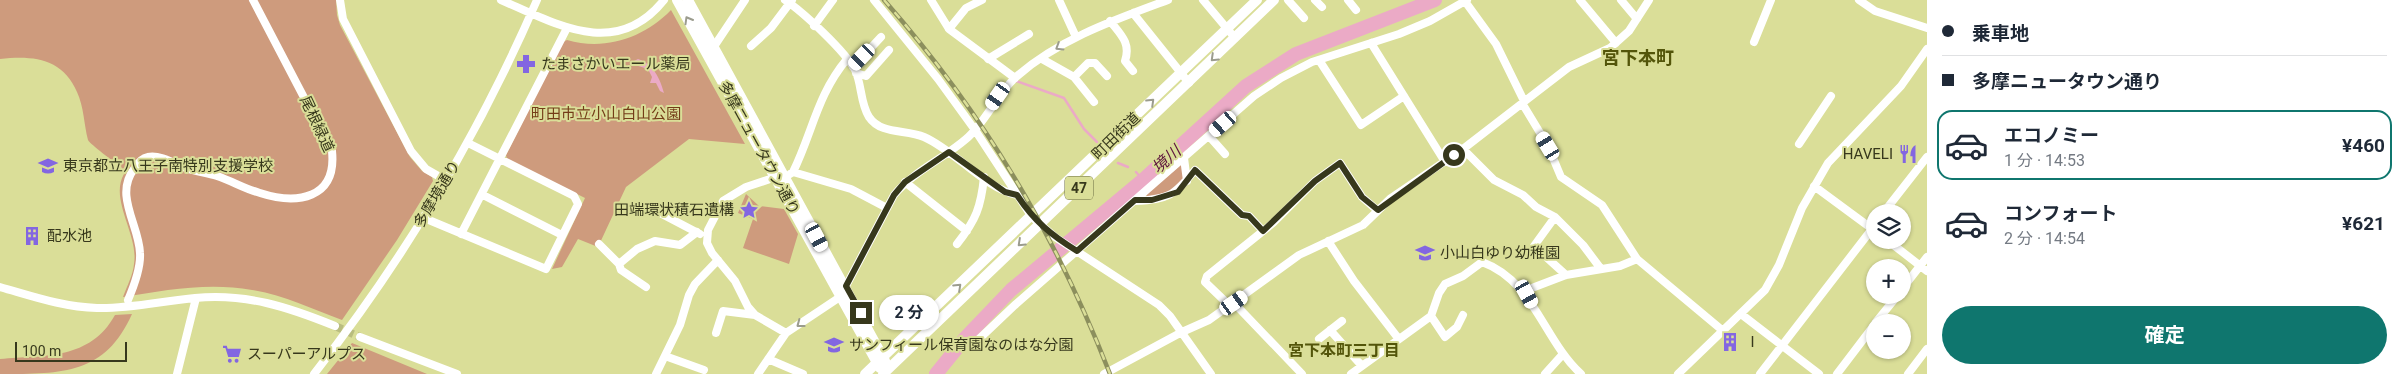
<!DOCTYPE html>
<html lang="ja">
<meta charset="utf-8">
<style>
:root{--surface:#fff;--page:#f2f2f3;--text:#1f2937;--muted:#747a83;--line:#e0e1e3;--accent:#0f766e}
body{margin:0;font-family:Roboto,"Noto Sans JP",sans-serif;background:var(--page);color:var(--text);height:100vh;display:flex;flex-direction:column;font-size:19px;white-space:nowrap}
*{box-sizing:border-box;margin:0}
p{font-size:16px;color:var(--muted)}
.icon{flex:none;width:28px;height:28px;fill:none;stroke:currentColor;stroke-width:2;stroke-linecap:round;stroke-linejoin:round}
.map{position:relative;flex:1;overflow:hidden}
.panel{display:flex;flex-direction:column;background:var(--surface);width:475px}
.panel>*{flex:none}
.banner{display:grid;align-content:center;height:110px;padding:0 15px;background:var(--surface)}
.buttons{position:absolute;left:1866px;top:204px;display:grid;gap:10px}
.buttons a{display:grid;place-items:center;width:45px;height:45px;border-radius:50%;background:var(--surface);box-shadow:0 1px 4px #0004;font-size:25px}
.scale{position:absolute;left:15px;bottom:12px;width:112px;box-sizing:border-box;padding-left:5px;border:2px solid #37381c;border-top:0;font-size:14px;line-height:18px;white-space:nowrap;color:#37381c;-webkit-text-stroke:4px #dade98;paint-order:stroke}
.end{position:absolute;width:22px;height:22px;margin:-11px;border:6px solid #37381c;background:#fff;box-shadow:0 0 0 2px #fff}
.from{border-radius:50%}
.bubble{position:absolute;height:35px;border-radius:18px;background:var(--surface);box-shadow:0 1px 4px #0004;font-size:16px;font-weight:700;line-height:35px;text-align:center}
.car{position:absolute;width:15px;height:30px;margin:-15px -8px;border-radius:6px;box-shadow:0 0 4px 1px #0007;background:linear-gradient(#fff 24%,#345 0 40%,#fff 0 76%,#345 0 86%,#fff 0)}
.banner b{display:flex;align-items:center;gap:18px;height:48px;font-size:19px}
.banner b+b{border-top:1px solid var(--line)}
.banner i{width:12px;height:12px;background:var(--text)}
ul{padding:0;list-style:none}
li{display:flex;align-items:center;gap:15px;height:70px;margin:0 10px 8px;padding:0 5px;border:2px solid transparent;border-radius:15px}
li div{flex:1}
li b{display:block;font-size:19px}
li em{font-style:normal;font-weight:700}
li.active{border-color:var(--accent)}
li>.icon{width:45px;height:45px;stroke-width:1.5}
.cta{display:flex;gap:10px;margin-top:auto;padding:10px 15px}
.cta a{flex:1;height:58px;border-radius:30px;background:var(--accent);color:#fff;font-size:20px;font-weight:700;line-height:58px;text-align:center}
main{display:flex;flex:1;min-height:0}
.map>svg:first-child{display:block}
</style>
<main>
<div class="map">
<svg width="1927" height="374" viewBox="0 0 1927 374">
<rect width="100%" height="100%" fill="#dade98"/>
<path fill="#ce9b7d" d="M0,0H336L337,15L340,25L410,157L422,171L432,177L433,181L397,240L342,320C312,309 283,295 252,290C209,282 165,290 123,297C127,286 133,275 134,264C139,235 109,200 124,174L121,166C115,163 90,144 88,140C84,125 84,107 77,92C63,58 32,55 0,59Z
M671,10L745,144L689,139L626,187L598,247L578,239L562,267L552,269L585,198L507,159L506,155L563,42L567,40C605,51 644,38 671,10Z
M1182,164L1184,180L1167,194L1147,197L1146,194Z
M746,194L759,206L784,209L798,234L789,264L743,248L753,219L738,213Z
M132,314C105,374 64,374 0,374V359C45,355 90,360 115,315Z
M352,343L427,374H327Z"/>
<path fill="#ebaac6" d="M638,59C653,64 660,78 664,93L660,91L656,83H650L652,77L648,69L635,65L634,61Z"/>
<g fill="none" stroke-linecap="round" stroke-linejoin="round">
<path stroke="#ebaac6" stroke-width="2.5" d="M1016,81L1064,98L1084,129L1097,142
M1118,163L1128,167
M1136,172L1143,180"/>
<path stroke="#ebaac6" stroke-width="14" d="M936,374L966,337L1011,290L1143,180L1246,86L1296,54L1435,0"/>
<path stroke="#b9bd7f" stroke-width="8" stroke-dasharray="8 4" stroke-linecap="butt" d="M335,326L360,337"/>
<path stroke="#fff" stroke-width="8" d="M340,0L343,19L411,151L426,169L447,181
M501,0C556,24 616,60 664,0
M785,0C803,12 845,51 855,70C862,84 860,103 869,117C881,135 906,129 924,137C956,151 984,188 1017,195
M874,0L938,79L975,130L1032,217L1055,237L1159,305L1170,316L1211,374
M931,0L949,29L1015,78
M1059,0L1076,37
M1203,0L1235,38
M1288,0L1304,18
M1315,0L1322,7
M1348,0L1356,10
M1464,0L1496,44L1524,101
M1580,0L1616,43
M1621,0L1637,19
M1859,0L1875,11L1927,28
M1133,13L1189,83
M1110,21C1121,35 1131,43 1125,61L1133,71
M814,26L833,0
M949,29L966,8L982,0
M1754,42L1771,0
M1371,43L1445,162
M751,46L771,28L792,0
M713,48L745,0
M988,59L1029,34
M1042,59L1074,77L1094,102
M1319,60L1361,125L1404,96
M853,67L881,37
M856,73L866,76L889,50
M1074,77L1088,63H1095L1107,76
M1522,103L1548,146L1561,177L1602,205L1637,259L1722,330
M1209,136L1225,154
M1799,144L1831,96
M1463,149L1494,180L1523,195L1536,207L1555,217L1583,245L1601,269
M1184,158L1187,181
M793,172C813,131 817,95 847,59
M790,174L793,172L851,189L887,208
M776,177L746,187L723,201L708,230L707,243L712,253L735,281L748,307L755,315L786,333
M905,182L967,231
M1814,186L1875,231
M483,195L562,235
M1135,201C1169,199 1174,196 1195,170L1242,215L1249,216L1263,231
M658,212L700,234
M1884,212L1927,157
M1555,217L1534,246L1566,275
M424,218L546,269L578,204L574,196L468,143
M461,234L567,28
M1887,240L1927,271
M1328,241L1354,281L1398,338
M599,244L619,264L621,270L646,287
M957,244C976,220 981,207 984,177
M619,264L637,249L655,241L680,245L697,232
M846,286L894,195C914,171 943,159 966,139C986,122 996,95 1016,77C1059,39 1114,20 1168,0
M0,287C32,296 63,307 97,308C129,309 162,301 195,298C246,293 288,307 335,326
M1902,289L1927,257
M1524,291L1566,275L1620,266L1637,259
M128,300C134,286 141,268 140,253C139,225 114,195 134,169C137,164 142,158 148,157C160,154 177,165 188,169C198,172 208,173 217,176C232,181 245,189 260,193C297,205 337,199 332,151L253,0
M1234,303L1302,374
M1230,306L1205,282L1207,276L1273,223L1315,181L1340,163L1362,197L1377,210
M1741,314L1819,374
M1431,316L1445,337L1457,327L1463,315
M1876,322L1898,295
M1330,330L1362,366
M716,333L723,311L755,315
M360,337L457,374
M979,339L1016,304L1254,96L1281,78L1312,62L1399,34L1430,21L1467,0
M1319,339L1342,321
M665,356L704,370
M768,359L803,374
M177,374L196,298
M314,374C404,259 479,134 537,0
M656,374L680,325L689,295L695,284L718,260
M758,374L786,333L840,297
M1104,374L1182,332L1209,320L1299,255L1363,225L1391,198L1463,149L1569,67L1610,48L1629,31L1649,0
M1351,374L1431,316L1439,293L1445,284L1463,276L1482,262C1534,281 1543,339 1581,374
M1545,374L1563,354
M1678,374L1765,290L1779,265L1802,208L1828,163L1901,86L1927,49
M1760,374L1875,225
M1837,374L1875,324
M1908,374L1927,349"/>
<path stroke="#fff" stroke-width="10" d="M677,0L880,368
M688,0L885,361
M865,374L1257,0
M883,374L1274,0"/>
<g stroke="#8c8f5d" stroke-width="4.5">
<path id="rail" d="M884,0C984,114 1055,233 1110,374"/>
</g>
<use href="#rail" stroke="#dade98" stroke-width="2.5" stroke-dasharray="8" stroke-linecap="butt"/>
</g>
<defs><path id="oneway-chevron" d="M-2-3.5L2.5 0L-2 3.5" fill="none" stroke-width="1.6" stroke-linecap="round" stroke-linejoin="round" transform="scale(1.25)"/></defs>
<g stroke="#9b9c8e">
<use href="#oneway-chevron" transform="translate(688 20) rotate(-120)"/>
<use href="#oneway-chevron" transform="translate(1059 47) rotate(148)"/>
<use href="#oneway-chevron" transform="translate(1214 58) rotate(136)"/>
<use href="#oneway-chevron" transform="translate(1151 102) rotate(-44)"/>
<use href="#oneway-chevron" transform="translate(1021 243) rotate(137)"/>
<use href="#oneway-chevron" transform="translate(958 287) rotate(-43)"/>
<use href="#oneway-chevron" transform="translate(800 324) rotate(143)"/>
</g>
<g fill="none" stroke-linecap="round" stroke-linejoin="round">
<path stroke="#37381c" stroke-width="6" d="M861,313L846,286L894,195L905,182L949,152L1005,192L1017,195C1034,221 1051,235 1077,251L1135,200H1152L1178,192L1195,170L1242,215L1249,216L1263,231L1315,181L1340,163L1362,197L1378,210L1454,155"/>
</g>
<defs>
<g id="pharmacy-bare" transform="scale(1.5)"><path d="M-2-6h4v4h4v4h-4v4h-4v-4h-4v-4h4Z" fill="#8366e1" stroke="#dade98" stroke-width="2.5" paint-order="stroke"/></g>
<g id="restaurant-bare" transform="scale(1.5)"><path d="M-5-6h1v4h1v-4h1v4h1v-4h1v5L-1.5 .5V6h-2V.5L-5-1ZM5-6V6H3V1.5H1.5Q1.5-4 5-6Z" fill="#8366e1" stroke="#dade98" stroke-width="2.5" paint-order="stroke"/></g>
<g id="school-bare" transform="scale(1.5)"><path d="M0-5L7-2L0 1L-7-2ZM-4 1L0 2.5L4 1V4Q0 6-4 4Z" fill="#8366e1" stroke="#dade98" stroke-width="2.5" paint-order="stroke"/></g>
<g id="sight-bare" transform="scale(1.5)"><path d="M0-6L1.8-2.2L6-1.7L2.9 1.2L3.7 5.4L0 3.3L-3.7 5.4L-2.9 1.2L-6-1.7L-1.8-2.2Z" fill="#8366e1" stroke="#dade98" stroke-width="2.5" paint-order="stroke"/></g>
<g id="building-bare" transform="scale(1.5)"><path d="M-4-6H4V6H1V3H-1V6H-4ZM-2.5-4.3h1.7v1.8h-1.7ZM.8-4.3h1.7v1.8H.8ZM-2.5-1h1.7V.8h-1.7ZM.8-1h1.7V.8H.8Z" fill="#8366e1" stroke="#dade98" stroke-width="2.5" paint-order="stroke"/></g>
<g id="supermarket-bare" transform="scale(1.5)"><path d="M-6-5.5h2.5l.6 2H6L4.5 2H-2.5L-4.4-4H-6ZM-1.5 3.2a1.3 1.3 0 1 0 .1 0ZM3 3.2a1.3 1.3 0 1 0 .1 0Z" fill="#8366e1" stroke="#dade98" stroke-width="2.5" paint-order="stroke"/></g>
</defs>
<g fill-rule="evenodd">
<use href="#pharmacy-bare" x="526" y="64"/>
<use href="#restaurant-bare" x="1908" y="154"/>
<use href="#school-bare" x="48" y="166"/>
<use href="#sight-bare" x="749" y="210"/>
<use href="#building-bare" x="32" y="236"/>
<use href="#school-bare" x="1425" y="253"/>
<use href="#building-bare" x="1730" y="342"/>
<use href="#school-bare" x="834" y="345"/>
<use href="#supermarket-bare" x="232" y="354"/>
</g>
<g text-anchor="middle" stroke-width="4" stroke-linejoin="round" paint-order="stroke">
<rect fill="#dade98" stroke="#686a41" stroke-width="1" x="1065" y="176.5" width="28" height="23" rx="4"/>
<g font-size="14" font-weight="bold" fill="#37381c">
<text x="1079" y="193">47</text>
</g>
<g font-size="15" fill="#37381c" stroke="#dade98" text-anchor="start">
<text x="541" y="69">たまさかいエール薬局</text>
<text x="1893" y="159" text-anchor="end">HAVELI</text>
<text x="63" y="171">東京都立八王子南特別支援学校</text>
<text x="734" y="215" text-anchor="end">田端環状積石遺構</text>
<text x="47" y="241">配水池</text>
<text x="1440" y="258">小山白ゆり幼稚園</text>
<text x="1745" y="347">Ⅰ</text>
<text x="849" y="350">サンフィール保育園なのはな分園</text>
<text x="247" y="359">スーパーアルプス</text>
</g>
<g font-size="15" fill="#743d18" stroke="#dade98">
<text x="606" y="119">町田市立小山白山公園</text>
</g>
<g font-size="15" fill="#37381c" stroke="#dade98">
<text transform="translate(317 124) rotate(65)" y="5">尾根緑道</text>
<text transform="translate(1116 136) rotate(-44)" y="5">町田街道</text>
<text transform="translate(759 148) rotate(61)" y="5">多摩ニュータウン通り</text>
<text transform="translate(437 194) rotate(-59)" y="5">多摩境通り</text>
</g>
<g font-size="16" font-style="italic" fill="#5e143d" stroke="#dade98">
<text transform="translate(1166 159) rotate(-42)" y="6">境川</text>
</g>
<g font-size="16" font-weight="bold" fill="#53550a" stroke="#dade98">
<text x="1344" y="356">宮下本町三丁目</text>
</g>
<g font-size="18" font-weight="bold" fill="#53550a" stroke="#dade98">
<text x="1638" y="64">宮下本町</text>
</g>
</g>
</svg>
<div class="buttons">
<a><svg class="icon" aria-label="layers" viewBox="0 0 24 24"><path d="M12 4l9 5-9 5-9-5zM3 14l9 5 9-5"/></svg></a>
<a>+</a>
<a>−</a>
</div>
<div class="scale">100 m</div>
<i class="end from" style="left:1454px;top:155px"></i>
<i class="end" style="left:861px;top:313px"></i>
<div class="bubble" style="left:879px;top:295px;width:60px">2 分</div>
<i class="car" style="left:862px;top:57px;rotate:224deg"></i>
<i class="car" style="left:998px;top:96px;rotate:215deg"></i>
<i class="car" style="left:1223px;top:124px;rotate:229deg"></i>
<i class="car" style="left:1548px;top:146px;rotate:329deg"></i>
<i class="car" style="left:817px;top:237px;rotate:152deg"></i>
<i class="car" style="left:1527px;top:294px;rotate:151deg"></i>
<i class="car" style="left:1234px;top:303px;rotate:55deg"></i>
</div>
<section class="panel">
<div class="banner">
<b><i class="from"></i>乗車地</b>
<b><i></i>多摩ニュータウン通り</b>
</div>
<ul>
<li class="active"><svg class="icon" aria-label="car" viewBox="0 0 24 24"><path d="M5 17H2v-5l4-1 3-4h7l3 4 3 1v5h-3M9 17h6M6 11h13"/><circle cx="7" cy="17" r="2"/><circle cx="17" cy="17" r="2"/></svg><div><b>エコノミー</b><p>1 分 · 14:53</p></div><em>¥460</em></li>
<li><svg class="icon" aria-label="car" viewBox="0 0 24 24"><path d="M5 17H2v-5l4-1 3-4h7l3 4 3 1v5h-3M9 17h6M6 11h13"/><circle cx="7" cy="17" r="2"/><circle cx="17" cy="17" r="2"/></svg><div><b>コンフォート</b><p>2 分 · 14:54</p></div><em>¥621</em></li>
</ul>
<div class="cta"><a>確定</a></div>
</section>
</main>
